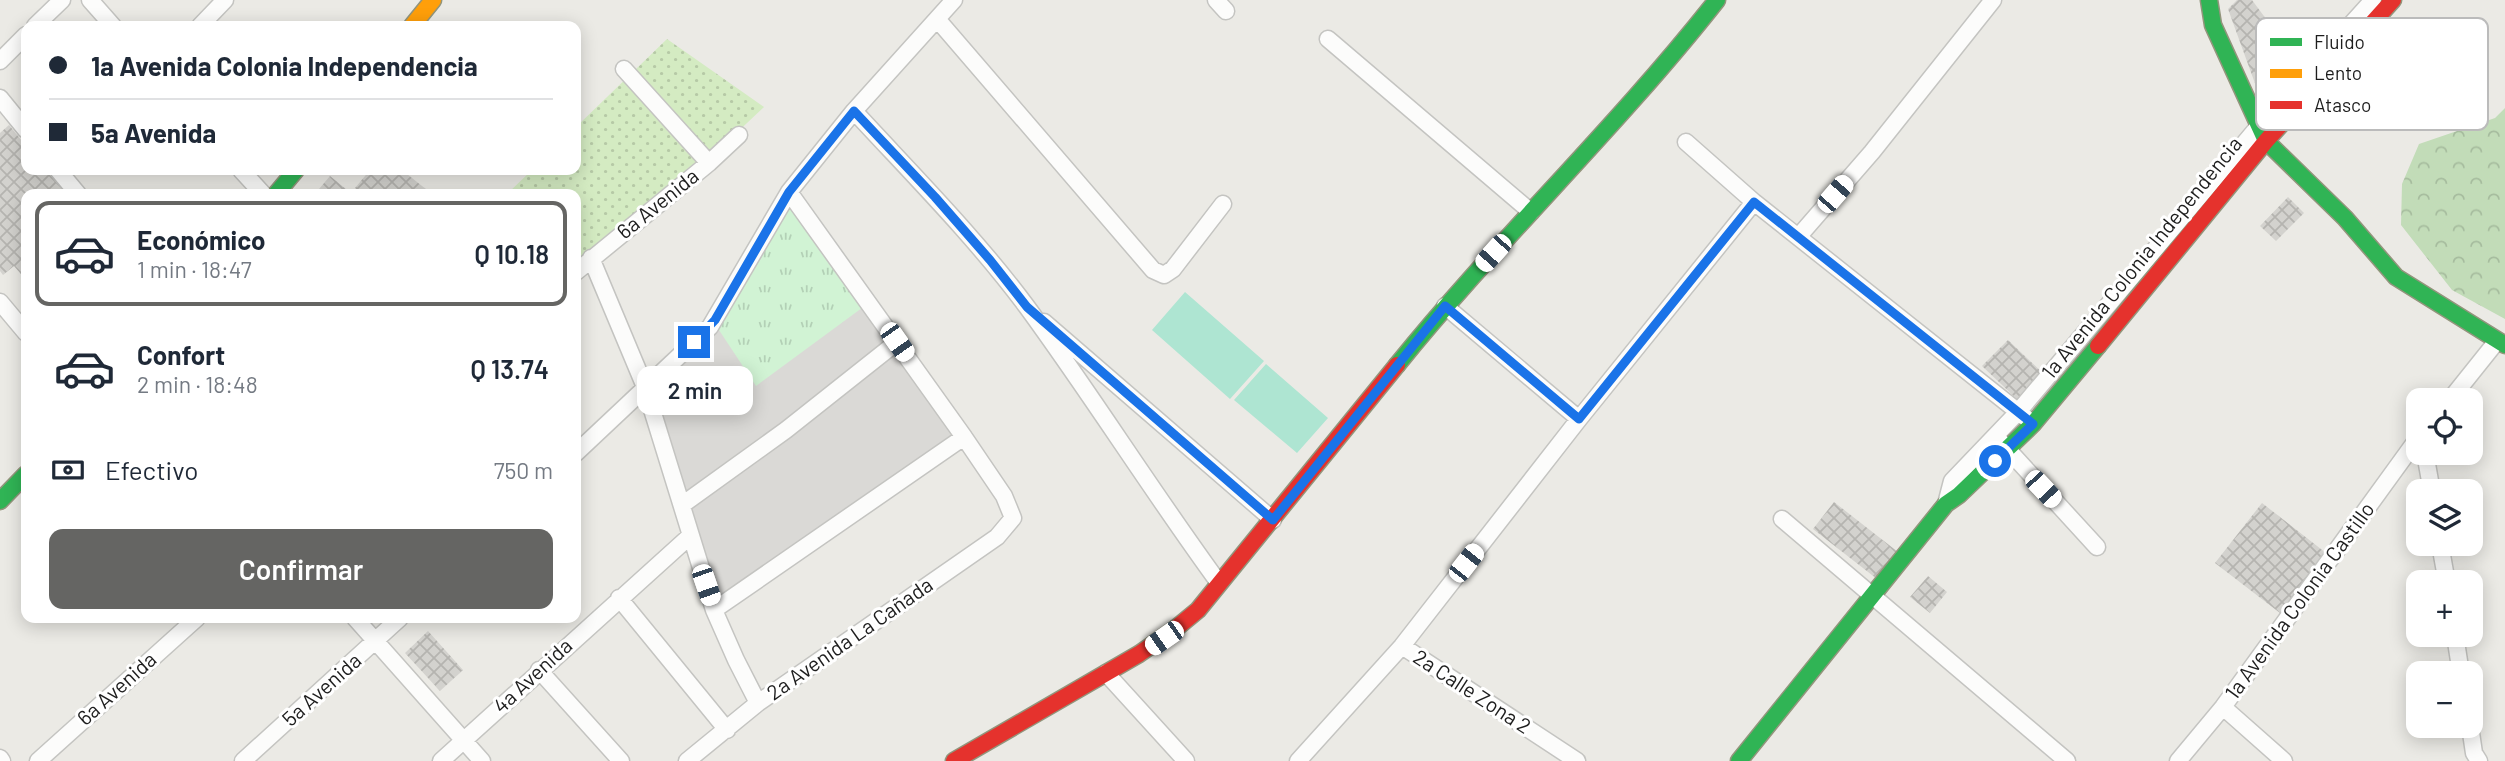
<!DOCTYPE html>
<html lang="es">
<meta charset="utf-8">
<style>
:root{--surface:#fff;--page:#f6f6f7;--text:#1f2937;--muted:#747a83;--line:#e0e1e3;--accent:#656563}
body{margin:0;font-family:Barlow,sans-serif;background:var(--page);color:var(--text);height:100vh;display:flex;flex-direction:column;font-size:26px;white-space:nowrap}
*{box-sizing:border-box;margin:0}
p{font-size:23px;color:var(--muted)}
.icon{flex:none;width:38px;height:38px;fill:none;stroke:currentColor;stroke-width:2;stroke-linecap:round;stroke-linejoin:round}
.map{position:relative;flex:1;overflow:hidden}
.details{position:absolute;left:21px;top:189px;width:560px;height:434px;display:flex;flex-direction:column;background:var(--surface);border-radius:14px;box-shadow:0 4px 18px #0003}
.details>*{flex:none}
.hud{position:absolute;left:21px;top:21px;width:560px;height:154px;border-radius:14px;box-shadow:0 4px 18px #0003;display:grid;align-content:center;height:154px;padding:0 28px;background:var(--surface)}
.fabs{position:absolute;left:2406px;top:388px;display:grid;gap:14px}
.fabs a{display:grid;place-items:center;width:77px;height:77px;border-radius:14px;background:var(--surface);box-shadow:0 4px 18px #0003;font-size:35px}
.end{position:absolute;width:32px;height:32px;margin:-16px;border:9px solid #1a73e8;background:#fff;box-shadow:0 0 0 4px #fff}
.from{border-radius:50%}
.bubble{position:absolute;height:49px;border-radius:14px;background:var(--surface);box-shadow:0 4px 18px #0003;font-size:23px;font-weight:600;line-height:49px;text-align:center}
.car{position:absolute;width:21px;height:42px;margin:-21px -10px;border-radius:9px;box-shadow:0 0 5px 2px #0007;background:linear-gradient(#fff 24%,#345 0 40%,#fff 0 76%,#345 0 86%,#fff 0)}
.hud b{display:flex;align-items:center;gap:24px;height:66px;font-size:26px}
.hud b+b{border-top:2px solid var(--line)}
.hud i{width:18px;height:18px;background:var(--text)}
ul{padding:12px 0 0;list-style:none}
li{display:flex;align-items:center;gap:21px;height:105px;margin:0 14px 10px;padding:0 14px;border:4px solid transparent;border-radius:14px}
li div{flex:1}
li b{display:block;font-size:26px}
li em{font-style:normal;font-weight:600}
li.on{border-color:var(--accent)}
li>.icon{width:63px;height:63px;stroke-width:1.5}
.pay{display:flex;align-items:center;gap:18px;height:77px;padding:0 28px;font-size:26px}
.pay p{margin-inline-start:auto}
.button{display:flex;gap:14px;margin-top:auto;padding:14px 28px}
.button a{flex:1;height:80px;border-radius:14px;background:var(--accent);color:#fff;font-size:28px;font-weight:600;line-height:80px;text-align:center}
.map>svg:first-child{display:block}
</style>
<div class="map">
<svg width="2505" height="761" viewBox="0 0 2505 761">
<defs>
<pattern id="grass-dots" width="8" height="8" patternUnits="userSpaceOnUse" patternTransform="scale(1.75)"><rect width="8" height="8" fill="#d4ebc2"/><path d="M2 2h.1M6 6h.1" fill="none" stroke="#b6c9a6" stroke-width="1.8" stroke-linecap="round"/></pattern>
<pattern id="forest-crowns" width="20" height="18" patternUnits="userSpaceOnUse" patternTransform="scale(1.75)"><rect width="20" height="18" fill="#c2dcb8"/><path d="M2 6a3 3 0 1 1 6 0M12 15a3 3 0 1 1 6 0" fill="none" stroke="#a6bc9e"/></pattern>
<pattern id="park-tufts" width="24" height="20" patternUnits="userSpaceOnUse" patternTransform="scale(1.75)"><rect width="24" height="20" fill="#d1f3d4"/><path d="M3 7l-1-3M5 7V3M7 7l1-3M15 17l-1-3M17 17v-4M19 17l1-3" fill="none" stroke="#b3d0b6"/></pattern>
<pattern id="building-cross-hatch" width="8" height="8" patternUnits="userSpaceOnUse" patternTransform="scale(1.75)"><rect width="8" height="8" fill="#d3d2ce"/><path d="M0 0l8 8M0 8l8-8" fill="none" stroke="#b5b4b0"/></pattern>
</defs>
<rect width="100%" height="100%" fill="#ebeae5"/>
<path fill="#dad9d6" d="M866,305L959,434L707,608L646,394L717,326Z"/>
<path fill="url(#grass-dots)" d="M667,39L764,107L576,284V194H507L532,170H576V127Z"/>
<path fill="url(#forest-crowns)" d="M2505,108V319L2452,290L2401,225L2402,184L2419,144L2495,118Z"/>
<path fill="url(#park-tufts)" d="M788,196L866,305L756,386L717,327Z"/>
<path fill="#aee5d2" d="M1185,292L1264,361L1230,399L1152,330Z
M1266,364L1328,418L1297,453L1234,400Z"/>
<path fill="url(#building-cross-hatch)" d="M2237,0H2252L2304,70L2265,111L2228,9Z
M9,125L26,146V170H46L66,194H26V280L14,266L3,275L0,271V133Z
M370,170H402L432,194H363L355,188Z
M330,176L352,194H326L319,189Z
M2288,197L2304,213L2276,241L2260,226Z
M2008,340L2046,376L2020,402L1982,366Z
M1834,502L1898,552L1877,579L1813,529Z
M2262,503L2326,553L2280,613L2215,563Z
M1928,576L1947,592L1930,613L1910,597Z
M428,631L463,670L440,691L405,653Z"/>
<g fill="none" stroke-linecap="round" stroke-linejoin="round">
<g stroke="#c4c4c1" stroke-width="19">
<path id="street" d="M90,0L113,26
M1216,0L1226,11
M937,19L1153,270L1164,275L1173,269L1223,204
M35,26L62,0
M200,26L225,0
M1328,39L1531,212
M0,61L26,35
M624,69L709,163
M0,98L26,130
M854,111C913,175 975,237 1027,307C1093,397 1153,493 1219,583
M1686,142L1754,202L2026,418
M58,170L78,194
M241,170L263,194
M1799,236L1872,152L1993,0
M591,258L645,387L714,610L736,660L758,703
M576,272L709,163L739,135
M0,302L26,333
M1445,306L1579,419
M1044,322L1273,520
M2449,401L2497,341
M2000,441L2097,547
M576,453L710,327L789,192L854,111L954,0
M2425,453L2432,492
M1946,504L1952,481L2018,412L2258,127L2373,0
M682,505L786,430L897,342
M1782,519L2067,761
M2440,544L2447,583
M619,598L727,730
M714,610L964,437
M355,618L482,761
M2455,635L2461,674
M1402,646L1577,761
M539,670L621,761
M1106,673L1186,761
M2223,707L2284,761
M2470,726L2474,753L2479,761
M0,758L2,761
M38,761L197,618
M243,761L400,618
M441,761L690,536
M687,761L758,703L997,537L1013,518L1004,496L964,437L789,192
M1298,761L1402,646L1579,419L1754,202
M2178,761L2223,707L2418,438"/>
</g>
<g stroke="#92957c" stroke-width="19">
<path id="fast" d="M2209,0L2213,25L2266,141L2345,218L2396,277L2505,345
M276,194L296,170
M1397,365C1499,239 1617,127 1717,0
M0,501L26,474
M1739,761L1946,504L1959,495L2033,424L2098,346"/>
</g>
<g stroke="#92957c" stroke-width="19">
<path id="slow" d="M412,26L433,0"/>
</g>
<g stroke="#92957c" stroke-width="19">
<path id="jam" d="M2098,346L2266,141L2393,0
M954,761L1139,654L1175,629L1198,610L1397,365"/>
</g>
<use href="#street" stroke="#fcfcfb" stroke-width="16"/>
<use href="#fast" stroke="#30b455" stroke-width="16"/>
<use href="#slow" stroke="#ff9f0a" stroke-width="16"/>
<use href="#jam" stroke="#e5322d" stroke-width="16"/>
</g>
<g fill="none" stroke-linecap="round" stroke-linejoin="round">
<path stroke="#1a73e8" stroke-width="9" d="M694,342L715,320L789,192L854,111L935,197L990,260L1027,307L1273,520L1445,306L1579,419L1754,202L2033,424L1995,461"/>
</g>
<g text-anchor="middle" stroke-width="6" stroke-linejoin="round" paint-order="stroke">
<g font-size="21" fill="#1d1d1d" stroke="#fff">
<text transform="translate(658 204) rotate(-39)" y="7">6a Avenida</text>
<text transform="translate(2142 258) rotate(-51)" y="7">1a Avenida Colonia Independencia</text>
<text transform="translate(2300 601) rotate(-54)" y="7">1a Avenida Colonia Castillo</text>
<text transform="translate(850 639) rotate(-35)" y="7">2a Avenida La Cañada</text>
<text transform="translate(533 676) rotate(-43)" y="7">4a Avenida</text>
<text transform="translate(117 689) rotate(-42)" y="7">6a Avenida</text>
<text transform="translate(322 690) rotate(-42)" y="7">5a Avenida</text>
<text transform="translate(1472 692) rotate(33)" y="7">2a Calle Zona 2</text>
</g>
</g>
<rect x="2256" y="18" width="232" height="112" rx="10" fill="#fff" stroke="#bbb" stroke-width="2"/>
<rect x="2270" y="38" width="32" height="8" fill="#30b455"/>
<rect x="2270" y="69" width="32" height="9" fill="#ff9f0a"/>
<rect x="2270" y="101" width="32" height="8" fill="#e5322d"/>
<g font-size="19" fill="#1d1d1d">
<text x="2314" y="49">Fluido</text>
<text x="2314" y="80">Lento</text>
<text x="2314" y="112">Atasco</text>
</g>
</svg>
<div class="fabs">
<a><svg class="icon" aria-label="locate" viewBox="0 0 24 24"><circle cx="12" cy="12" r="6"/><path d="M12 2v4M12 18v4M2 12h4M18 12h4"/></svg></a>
<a><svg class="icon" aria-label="layers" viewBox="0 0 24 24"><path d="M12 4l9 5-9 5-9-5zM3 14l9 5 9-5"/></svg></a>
<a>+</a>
<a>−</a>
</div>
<i class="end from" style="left:1995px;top:461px"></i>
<i class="end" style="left:694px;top:342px"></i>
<div class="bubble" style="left:637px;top:366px;width:116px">2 min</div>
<i class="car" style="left:1835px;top:194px;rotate:41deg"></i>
<i class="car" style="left:1493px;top:253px;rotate:222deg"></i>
<i class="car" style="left:897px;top:342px;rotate:145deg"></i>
<i class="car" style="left:2043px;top:489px;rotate:137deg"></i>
<i class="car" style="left:1466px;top:563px;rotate:38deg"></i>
<i class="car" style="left:706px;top:585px;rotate:161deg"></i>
<i class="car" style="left:1164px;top:638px;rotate:235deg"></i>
<div class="hud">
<b><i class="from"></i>1a Avenida Colonia Independencia</b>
<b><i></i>5a Avenida</b>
</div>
<section class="details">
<ul>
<li class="on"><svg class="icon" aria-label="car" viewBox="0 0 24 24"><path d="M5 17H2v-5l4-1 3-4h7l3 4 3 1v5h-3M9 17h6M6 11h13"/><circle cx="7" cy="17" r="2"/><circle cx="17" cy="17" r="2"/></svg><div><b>Económico</b><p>1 min · 18:47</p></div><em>Q 10.18</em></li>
<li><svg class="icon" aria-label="car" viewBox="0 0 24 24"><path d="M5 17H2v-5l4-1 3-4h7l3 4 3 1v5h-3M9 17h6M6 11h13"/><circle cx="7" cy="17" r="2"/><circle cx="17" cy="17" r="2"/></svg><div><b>Confort</b><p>2 min · 18:48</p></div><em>Q 13.74</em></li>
</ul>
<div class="pay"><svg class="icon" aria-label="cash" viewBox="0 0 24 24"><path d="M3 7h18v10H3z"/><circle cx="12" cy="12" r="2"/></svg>Efectivo<p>750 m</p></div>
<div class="button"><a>Confirmar</a></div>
</section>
</div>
